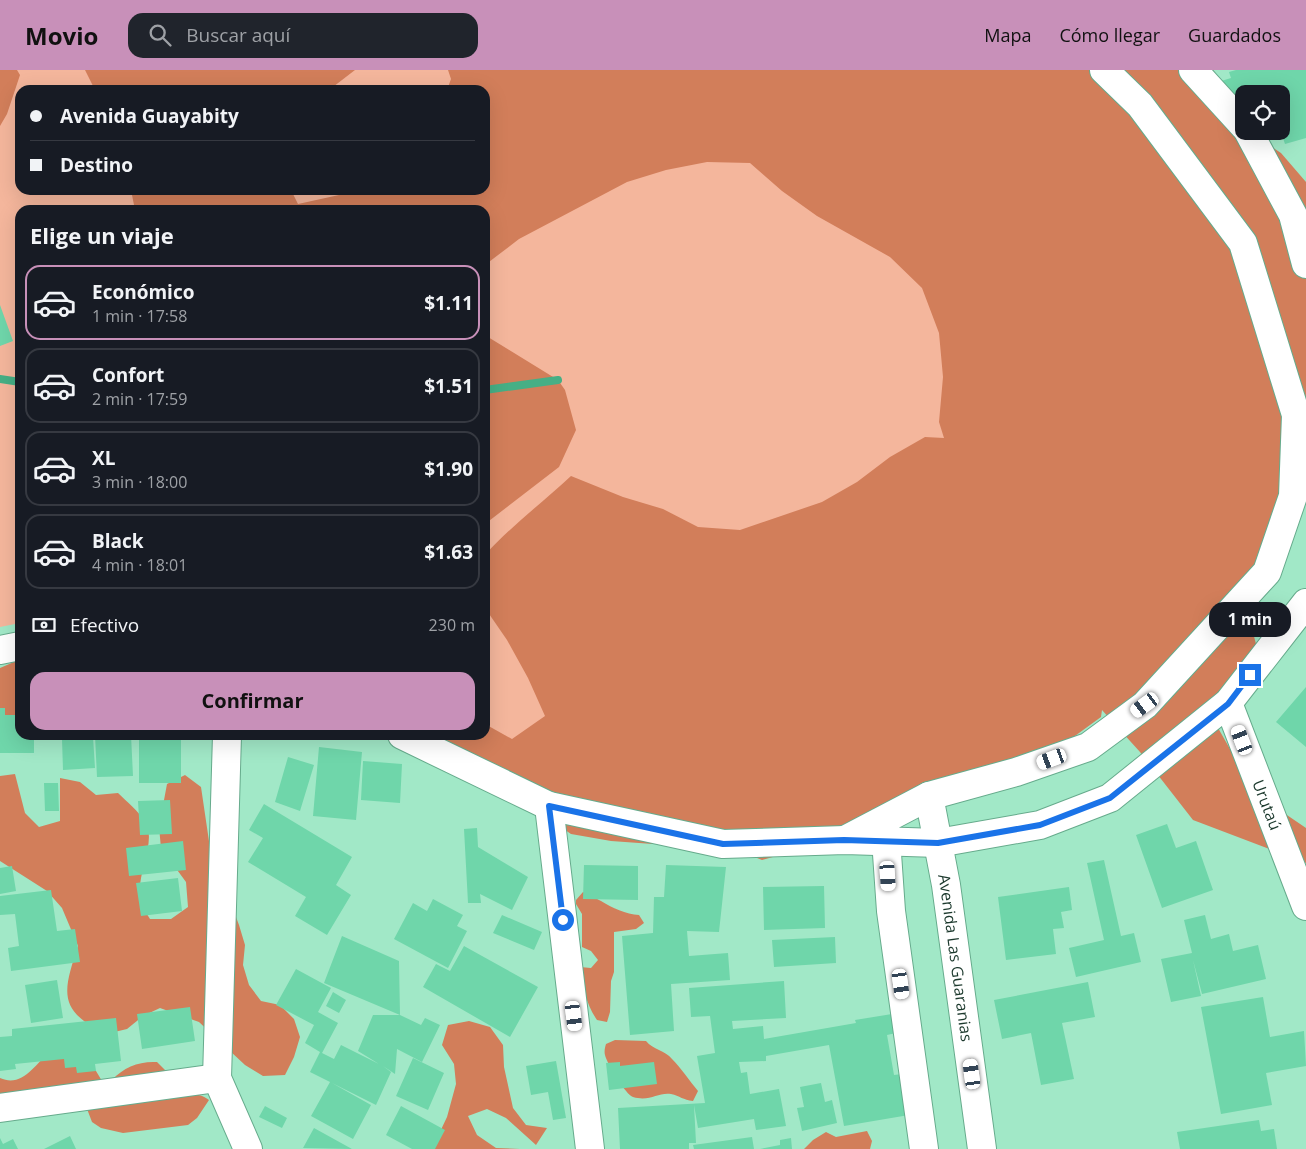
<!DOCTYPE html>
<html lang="es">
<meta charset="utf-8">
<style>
:root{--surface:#171b24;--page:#20242c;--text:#f1f3f6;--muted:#9ea1a6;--line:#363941;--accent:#c890b9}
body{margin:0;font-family:"Open Sans",sans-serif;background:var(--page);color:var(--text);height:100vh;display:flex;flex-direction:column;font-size:19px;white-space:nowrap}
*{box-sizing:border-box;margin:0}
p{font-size:16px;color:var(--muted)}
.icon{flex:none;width:28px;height:28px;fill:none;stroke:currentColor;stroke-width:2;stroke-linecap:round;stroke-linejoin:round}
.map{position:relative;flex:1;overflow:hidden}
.side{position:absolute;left:15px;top:135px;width:475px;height:535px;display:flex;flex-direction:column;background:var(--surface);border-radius:15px;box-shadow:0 5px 20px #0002}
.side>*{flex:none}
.top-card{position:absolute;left:15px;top:15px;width:475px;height:110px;border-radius:15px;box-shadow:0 5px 20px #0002;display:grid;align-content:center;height:110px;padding:0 15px;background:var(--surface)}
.buttons{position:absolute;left:1235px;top:15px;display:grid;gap:10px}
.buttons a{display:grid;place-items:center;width:55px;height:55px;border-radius:10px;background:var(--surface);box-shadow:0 5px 20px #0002;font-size:25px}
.end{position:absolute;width:22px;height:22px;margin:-11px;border:6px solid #1a73e8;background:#fff;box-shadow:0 0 0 2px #fff}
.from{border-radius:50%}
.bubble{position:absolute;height:35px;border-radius:15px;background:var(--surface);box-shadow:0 5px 20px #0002;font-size:16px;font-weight:700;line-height:35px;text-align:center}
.car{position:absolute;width:15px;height:30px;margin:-15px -8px;border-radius:6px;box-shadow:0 0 4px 1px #0007;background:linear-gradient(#fff 24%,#345 0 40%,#fff 0 76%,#345 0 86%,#fff 0)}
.top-card b{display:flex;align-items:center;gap:18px;height:48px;font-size:19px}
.top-card b+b{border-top:1px solid var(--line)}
.top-card i{width:12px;height:12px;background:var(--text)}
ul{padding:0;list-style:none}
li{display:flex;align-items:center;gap:15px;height:75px;margin:0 10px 8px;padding:0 5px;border:2px solid var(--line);border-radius:15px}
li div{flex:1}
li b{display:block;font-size:19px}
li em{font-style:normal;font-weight:700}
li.current{border-color:var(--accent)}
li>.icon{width:45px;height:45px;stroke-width:1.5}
h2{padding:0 15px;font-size:22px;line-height:60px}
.pay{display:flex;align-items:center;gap:12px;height:55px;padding:0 15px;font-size:19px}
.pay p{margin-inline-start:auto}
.button{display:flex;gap:10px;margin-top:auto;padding:10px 15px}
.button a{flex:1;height:58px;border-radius:15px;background:var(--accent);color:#111;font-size:20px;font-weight:700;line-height:58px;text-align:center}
header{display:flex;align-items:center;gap:30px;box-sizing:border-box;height:70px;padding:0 25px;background:var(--accent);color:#111}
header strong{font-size:24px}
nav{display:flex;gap:28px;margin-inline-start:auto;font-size:18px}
.search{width:350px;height:45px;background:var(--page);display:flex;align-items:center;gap:12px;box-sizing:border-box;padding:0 18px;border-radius:15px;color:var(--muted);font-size:19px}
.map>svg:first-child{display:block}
</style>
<header>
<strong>Movio</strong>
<div class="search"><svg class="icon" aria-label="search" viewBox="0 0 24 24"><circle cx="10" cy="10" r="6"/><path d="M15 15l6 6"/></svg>Buscar aquí</div>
<nav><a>Mapa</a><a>Cómo llegar</a><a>Guardados</a></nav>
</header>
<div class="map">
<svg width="1306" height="1079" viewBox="0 0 1306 1079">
<rect width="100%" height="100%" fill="#a1e8c7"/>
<path fill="#f4b69c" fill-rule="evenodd" d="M0,0H1042L1220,236L565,706L485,662V140H20V553L0,557ZM20,20H485V120H20Z"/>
<path fill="#d27e5a" d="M0,0H17L20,5L7,44L0,56Z
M85,0H355L329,20H95Z
M448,0H1213L1230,24L1249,62L1281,83L1306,112V386L1293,426L1246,536L1256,574L1209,642L1230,679L1258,709L1281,741L1306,758V793L1193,750L1140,682L1102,640L1101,647L1068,671L802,779L762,790L723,774H653L611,771L571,764L425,665H485V654L512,669L545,646L528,608L507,570L485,538V485C511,456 542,433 571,406L623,427L663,439L698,457L740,460L822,432L857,412L890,387L925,367L944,368L939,352L943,307L939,263L922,218L890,187L817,146L782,121L750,93L707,92L666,100L627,112L519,169L485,195V140H135L131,120H291L298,134L339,125L346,120H485V20H447L451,9Z
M485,263L488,267L558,310L565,320L576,360L559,397L485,454Z
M14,592H20V652L0,647V598Z
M15,704L25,743L39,757L60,751V708L80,712L96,725L118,723C127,732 138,740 145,752C158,772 134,806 141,832C142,838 147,844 150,849H171L188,837L186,812L161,778L159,757L167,714L185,705L201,717L210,778L239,855L245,875L243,895L249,915L261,931L280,935L294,949L300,967L294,987L285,1005L263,1006L245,995L199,952L160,938L143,946L127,959L106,964C57,940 63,922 78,876L62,838L47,821L0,791V706Z
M583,822C591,824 594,828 601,831C612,838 626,844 639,845L644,853L636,859L614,862V902L611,911L610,942L607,952L597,950C586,934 583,917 580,897L591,898L598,890L591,881L582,877V844L576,834V830Z
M469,951L490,957L503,975L504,997L513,1038L526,1055L547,1058L536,1075L506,1048L487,1039L468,1046L477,1065L496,1078L520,1079H421L438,1066L447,1047L456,1014L454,994L442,975L448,955Z
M615,970L646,971C653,980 665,980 672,989C681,998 689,1010 698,1021L693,1031C683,1030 680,1026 671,1024C658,1022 650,1032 633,1027C626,1025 607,994 605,985C604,982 605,977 606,974Z
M50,981L96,1001L102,1011L112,1010C124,997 139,991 157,992L165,1000L159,1029C180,1032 190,1016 209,1030L197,1048L188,1055L123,1063L101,1058L92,1052L84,1031L0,1046V1008C22,1018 35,995 50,981Z
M867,1061L872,1071L870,1079H804L813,1070L826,1062L836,1067Z"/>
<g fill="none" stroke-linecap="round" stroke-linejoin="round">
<path stroke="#46af85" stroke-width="8" d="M0,309L20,312
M485,320L558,310"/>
</g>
<path fill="#6fd6aa" d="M1236,0H1306V68L1285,74L1281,62V24H1244V37L1218,12L1231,8L1229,2Z
M0,235L13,271L0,276Z
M1306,617V677L1276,652Z
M0,638H5V645H20V665H34V683H0Z
M95,665H131L133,706L97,707Z
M139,666H181V713H139Z
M93,667L95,698L63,700L62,669Z
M319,677L362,682L356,750L313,746Z
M288,687L314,695L300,741L275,732Z
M363,691L402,694L400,733L361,730Z
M44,713H58L59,741H45Z
M170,730L172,764L140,765L138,731Z
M264,734L352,787L336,815L351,825L327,865L295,846L306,827L248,792L263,768L249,760Z
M1167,754L1176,778L1196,771L1213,820L1162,838L1136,765Z
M477,758L478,777L528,807L512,840L480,824L481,833H468L464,759Z
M183,771L186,800L129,806L126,778Z
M1104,790L1121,866L1134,863L1141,892L1076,907L1069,878L1104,870L1087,793Z
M584,795L638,796V830L583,829Z
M666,795L726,797L719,862L687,861L689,886L728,883L730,910L671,914L674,961L630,965L622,866L653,863L654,827H664Z
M12,796L16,821L0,824V798Z
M178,808L182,841L141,846L136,813Z
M824,816L825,858L764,860L763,817Z
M1069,817L1072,840L1061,842L1064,858L1053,859L1056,884L1006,890L998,827Z
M51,820L57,861L75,859L80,892L11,901L8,878L19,876L15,844L0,845V826Z
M433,829L463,845L457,856L467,861L448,898L394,869L413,833L427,841Z
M502,845L542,862L534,880L493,863Z
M1205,845L1211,869L1229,864L1233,881L1258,875L1266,909L1202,924L1193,890L1201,926L1171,932L1161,889L1192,883L1184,850Z
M342,866L399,891L400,945L324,913Z
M835,867L836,893L774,897L772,870Z
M464,876L538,917L510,967L423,917L436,894L450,901Z
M296,899L331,918L318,942L338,953L322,983L334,989L341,975L379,994L358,981L373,945H400L421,955L425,948L440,955L422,992L397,979L395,1004L383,996L391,1002L376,1035L332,1013L371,1035L353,1069L311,1046L330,1012L310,1002L320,982L305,973L314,955L276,935Z
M57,910L63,948L31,953L25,915Z
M784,911L786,948L732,951L733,959L763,956L764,969L856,953L855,950L892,944L896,963L887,965L894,1005L902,1004L909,1045L844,1056L829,975L766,986V991L739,992L741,1003L747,1002L750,1024L779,1019L786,1056L756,1060L754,1049L698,1058L694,1035L696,1073H689V1079H620L618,1038L705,1033L697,986L715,983L710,946L691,947L689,918Z
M1088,912L1095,947L1062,953L1074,1009L1041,1015L1031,963L1002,969L994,930Z
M333,922L346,930L339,943L326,936Z
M1263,927L1270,967L1304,961L1306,996L1266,1003L1272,1035L1221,1044L1201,937Z
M190,937L195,971L142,979L137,944Z
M116,948L121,991L95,994L96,1001L77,1003L76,997L65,998L64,989L15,994L16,999L0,1001V967L12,966V959Z
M413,988L444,1003L428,1040L396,1026Z
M556,991L566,1048L553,1050L548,1022L531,1025L526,996Z
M620,992V996L654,992L657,1014L609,1020L606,993Z
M821,1013L825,1032L832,1030L837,1053L802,1061L797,1038L804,1037L800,1017Z
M265,1036L287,1048L282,1058L259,1047Z
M401,1036L445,1060L435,1079H412L386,1065Z
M1259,1050L1261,1061L1274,1059L1277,1079H1180L1177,1062Z
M314,1058L352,1079L303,1078Z
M70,1066L76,1079H44Z
M752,1067L754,1079H694L693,1075Z
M0,1068L3,1074L13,1069L18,1079H0Z
M791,1068L792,1079H760L780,1075V1070Z"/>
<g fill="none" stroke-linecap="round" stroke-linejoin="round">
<g stroke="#66ab8c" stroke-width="30">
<g id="minor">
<path d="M1193,0L1244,56"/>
<path d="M1248,61L1293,145L1306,194"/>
<path d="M0,580L20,576"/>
<path id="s1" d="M1228,633L1306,836"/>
<path d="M227,665L217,1008L248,1079"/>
<path d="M402,665L549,736L723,774L845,770L938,773L1040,755L1110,728L1228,633L1306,533"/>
<path id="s2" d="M929,726L946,815L982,1079"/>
<path d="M549,736L590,1079"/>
<path d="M885,755L891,841L924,1079"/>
<path d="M845,770L929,726L1016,702L1088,677L1145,635L1267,502L1293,426L1296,345L1243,173L1140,35L1104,0"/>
<path d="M0,1038L217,1008"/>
</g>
</g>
<use href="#minor" stroke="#fff" stroke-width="28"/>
</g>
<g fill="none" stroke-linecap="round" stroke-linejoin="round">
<path stroke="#1a73e8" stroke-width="6" d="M563,850L549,736L723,774L844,770L938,773L1040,755L1110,728L1228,634L1250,605"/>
</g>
<g text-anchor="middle" stroke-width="4.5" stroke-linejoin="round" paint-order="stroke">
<g font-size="16" fill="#1c392d" stroke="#a1e8c7">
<text dy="6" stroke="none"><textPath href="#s1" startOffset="109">Urutaú</textPath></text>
<text dy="6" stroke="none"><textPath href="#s2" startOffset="164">Avenida Las Guaranias</textPath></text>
</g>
</g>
</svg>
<div class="buttons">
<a><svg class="icon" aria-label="locate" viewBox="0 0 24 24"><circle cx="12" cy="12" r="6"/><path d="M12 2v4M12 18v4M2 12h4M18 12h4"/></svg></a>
</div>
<i class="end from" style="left:563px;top:850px"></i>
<i class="end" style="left:1250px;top:605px"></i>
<div class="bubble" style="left:1209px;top:532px;width:82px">1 min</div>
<i class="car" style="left:1145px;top:635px;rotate:234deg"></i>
<i class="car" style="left:1242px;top:670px;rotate:339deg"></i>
<i class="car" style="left:1052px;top:689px;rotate:250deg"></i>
<i class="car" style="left:888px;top:806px;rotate:176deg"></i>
<i class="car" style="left:901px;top:914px;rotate:172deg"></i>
<i class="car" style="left:574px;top:946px;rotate:173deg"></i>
<i class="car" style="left:972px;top:1004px;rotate:352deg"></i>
<div class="top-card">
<b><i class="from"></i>Avenida Guayabity</b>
<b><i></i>Destino</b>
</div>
<section class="side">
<h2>Elige un viaje</h2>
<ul>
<li class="current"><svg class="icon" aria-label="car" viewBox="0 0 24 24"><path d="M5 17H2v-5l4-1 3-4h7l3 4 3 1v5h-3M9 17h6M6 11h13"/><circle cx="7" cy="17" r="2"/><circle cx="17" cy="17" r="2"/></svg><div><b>Económico</b><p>1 min · 17:58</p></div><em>$1.11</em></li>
<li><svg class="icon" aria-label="car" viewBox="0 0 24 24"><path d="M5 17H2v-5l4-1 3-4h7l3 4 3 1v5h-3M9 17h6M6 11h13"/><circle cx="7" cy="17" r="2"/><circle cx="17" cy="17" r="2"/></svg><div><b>Confort</b><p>2 min · 17:59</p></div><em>$1.51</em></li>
<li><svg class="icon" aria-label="car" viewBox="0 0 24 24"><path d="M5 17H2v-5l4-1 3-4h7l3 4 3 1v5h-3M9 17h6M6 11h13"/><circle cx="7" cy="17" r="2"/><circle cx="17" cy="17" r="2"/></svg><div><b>XL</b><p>3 min · 18:00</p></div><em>$1.90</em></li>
<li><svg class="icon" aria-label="car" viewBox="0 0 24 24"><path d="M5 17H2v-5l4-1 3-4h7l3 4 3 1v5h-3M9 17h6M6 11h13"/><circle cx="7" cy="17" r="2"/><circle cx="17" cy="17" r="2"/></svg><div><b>Black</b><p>4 min · 18:01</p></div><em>$1.63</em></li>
</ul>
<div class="pay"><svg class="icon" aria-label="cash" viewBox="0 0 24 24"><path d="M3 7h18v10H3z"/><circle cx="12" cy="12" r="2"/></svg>Efectivo<p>230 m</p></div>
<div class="button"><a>Confirmar</a></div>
</section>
</div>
